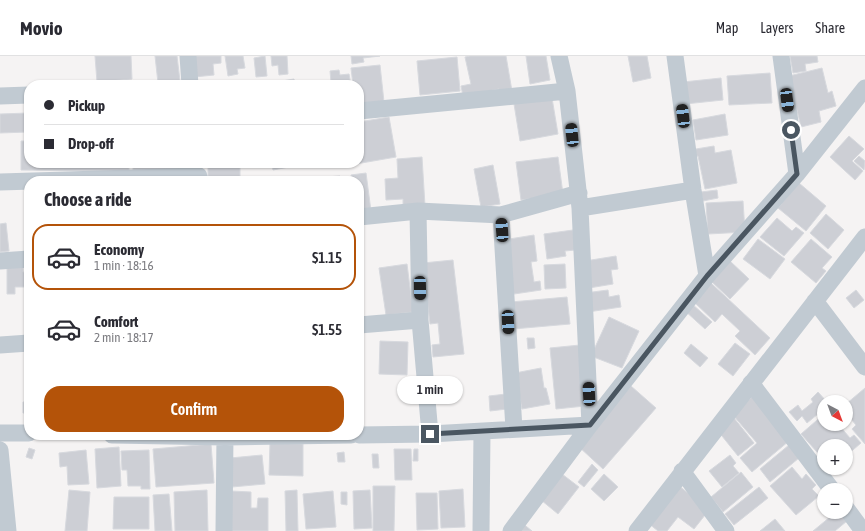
<!DOCTYPE html>
<meta charset="utf-8">
<style>
:root{--surface:#fff;--page:#f2f2f3;--text:#2b2b33;--muted:#7c7c81;--line:#e1e1e2;--accent:#b45309}
body{margin:0;font-family:"Asap Condensed",sans-serif;background:var(--page);color:var(--text);height:100vh;display:flex;flex-direction:column;font-size:15px;white-space:nowrap}
*{box-sizing:border-box;margin:0}
p{font-size:13px;color:var(--muted)}
.icon{flex:none;width:22px;height:22px;fill:none;stroke:currentColor;stroke-width:2;stroke-linecap:round;stroke-linejoin:round}
.map{position:relative;flex:1;overflow:hidden}
.sheet{position:absolute;left:24px;top:120px;width:340px;height:264px;display:flex;flex-direction:column;background:var(--surface);border-radius:16px;box-shadow:0 1px 3px #0004}
.sheet>*{flex:none}
.top-card{position:absolute;left:24px;top:24px;width:340px;height:88px;border-radius:16px;box-shadow:0 1px 3px #0004;display:grid;align-content:center;height:88px;padding:0 20px;background:var(--surface)}
.needle{width:26px;rotate:139deg}
.tools{position:absolute;left:817px;top:339px;display:grid;gap:8px}
.tools a{display:grid;place-items:center;width:36px;height:36px;border-radius:50%;background:var(--surface);box-shadow:0 1px 3px #0004;font-size:20px}
.end{position:absolute;width:18px;height:18px;margin:-9px;border:5px solid #4a5661;background:#fff;box-shadow:0 0 0 2px #fff}
.from{border-radius:50%}
.bubble{position:absolute;height:28px;border-radius:14px;background:var(--surface);box-shadow:0 1px 3px #0004;font-size:13px;font-weight:600;line-height:28px;text-align:center}
.car{position:absolute;width:12px;height:24px;margin:-12px -6px;border-radius:5px;box-shadow:0 0 3px 1px #0007;background:linear-gradient(#222 24%,#8ab4d8 0 40%,#222 0 76%,#8ab4d8 0 86%,#222 0)}
.top-card b{display:flex;align-items:center;gap:14px;height:38px;font-size:15px}
.top-card b+b{border-top:1px solid var(--line)}
.top-card i{width:10px;height:10px;background:var(--text)}
ul{padding:0;list-style:none}
li{display:flex;align-items:center;gap:12px;height:66px;margin:0 8px 6px;padding:0 12px;border:2px solid transparent;border-radius:16px}
li div{flex:1}
li b{display:block;font-size:15px}
li em{font-style:normal;font-weight:600}
li.selected{border-color:var(--accent)}
li>.icon{width:36px;height:36px;stroke-width:1.5}
h2{padding:0 20px;font-size:18px;line-height:48px}
.button{display:flex;gap:8px;margin-top:auto;padding:8px 20px}
.button a{flex:1;height:46px;border-radius:16px;background:var(--accent);color:#fff;font-size:16px;font-weight:600;line-height:46px;text-align:center}
header{display:flex;align-items:center;gap:24px;box-sizing:border-box;height:56px;padding:0 20px;background:var(--surface);border-bottom:1px solid var(--line)}
header strong{font-size:19px}
nav{display:flex;gap:22px;margin-inline-start:auto;font-size:14px}
.map>svg:first-child{display:block}
</style>
<header>
<strong>Movio</strong>
<nav><a>Map</a><a>Layers</a><a>Share</a></nav>
</header>
<div class="map">
<svg width="865" height="475" viewBox="0 0 865 475">
<rect width="100%" height="100%" fill="#f5f3f3"/>
<path fill="#cdcfd5" stroke="#d7d9de" d="M95,0H131L132,23L97,26Z
M155,0H177L180,25L158,27Z
M192,0H221V7L213,8L214,19L194,21Z
M225,0H243L245,12L237,13L238,18L228,20Z
M265,0L267,20L256,21L254,2Z
M271,0H287L288,18L279,19L278,9L272,10Z
M351,0H380L363,2L364,6L352,8Z
M470,0H506L512,35L499,37V33L463,40L461,30L471,28L465,1Z
M526,0H546L550,24L530,28Z
M628,0H647L651,22L633,26Z
M790,0H817L818,6L805,8L806,15L793,17Z
M457,1L460,35L420,39L417,5Z
M380,9L384,46L359,49V29H353L351,12Z
M822,12L828,37L832,35L836,50L819,55L821,66L801,71L789,20Z
M339,14L340,19L349,18L351,29H337V25L331,26L330,15Z
M770,17L772,47L729,49L727,20Z
M721,22L723,44L685,48L683,26Z
M294,23L295,29H283L282,25Z
M239,25L240,29H202V27Z
M324,25L325,29H302V26Z
M552,42L558,78L520,85L514,48Z
M28,57V76L0,77V58Z
M725,58L728,79L696,84L693,64Z
M389,61L396,101L350,109L349,107H359V66Z
M849,80L864,93L852,105L863,115L855,124L830,101Z
M21,85H29V107H129V115L21,114Z
M714,90L715,97L731,94L737,127L705,133L698,100L692,101L690,94Z
M859,100L865,105L864,114L854,105Z
M422,101L425,150L403,151V143L386,144L385,123L398,122L397,103Z
M558,101L563,138L521,144L516,106Z
M133,107H189V113L133,114Z
M208,107H240V125H208Z
M272,107H294V110L273,114Z
M493,109L500,148L481,151L474,113Z
M366,117L371,155L359,157V125H352L351,119Z
M340,120V125H325V121Z
M272,123V125H249V124Z
M799,127L826,150L806,175L778,152Z
M717,134L718,142L703,145L701,136Z
M743,145L745,176L708,178L706,147Z
M826,158L844,174L828,193L810,177Z
M777,162L792,175L796,171L804,177L784,200L760,181Z
M6,167L9,195L0,196V168Z
M573,174L575,194L565,195L566,200L547,203L544,178Z
M534,179L537,205L531,206L534,226L540,225L541,234L514,238L503,184Z
M758,183L785,203L770,223L743,203Z
M811,183L832,201L822,212L826,215L816,227L791,206Z
M616,200L618,213L611,214L613,228L589,232L585,205Z
M453,204L464,298L433,301L432,289L440,288L438,267L430,268L423,207Z
M730,205L749,223L730,243L711,225Z
M7,207H23V216H29V240V231H15V238H7Z
M407,208L413,256L386,259L379,212Z
M565,208L566,232L545,233L544,209Z
M711,227L770,282L755,299L735,280L740,275L722,258L715,266L694,246Z
M608,234L609,241L619,239L621,251L588,256L585,237Z
M856,234L864,244L854,252L846,242Z
M567,241L570,268L513,273L511,246Z
M691,247L712,266L705,273L684,254Z
M609,261L639,275L622,312L591,300Z
M527,282H534L535,292L528,293Z
M380,285L408,286L407,319L379,318Z
M359,286H361L360,320H359Z
M735,287L750,298L733,320L718,308Z
M691,288L708,302L700,311L684,297Z
M580,289L585,350L556,353L550,292Z
M541,312L544,332H546L550,348L522,353L515,317Z
M631,330L656,352L603,413L578,390Z
M865,332V388L852,373L856,369L846,357V348Z
M359,333L362,334L360,367H359Z
M818,336L827,346H824V353L807,367L802,360L797,365L789,356L798,349L802,355L813,346L811,343Z
M506,338L507,353L490,355L489,340Z
M752,341L789,385L752,416L740,402L757,387L732,358Z
M23,346H29V357H23Z
M824,358V368H838L850,382L854,379L861,387L846,400V390H824V404L801,378Z
M734,362L754,387L738,400L718,375Z
M270,387L303,388V420L269,419Z
M211,388L214,427L156,431L153,393Z
M789,389L799,402L770,426L760,413Z
M119,391L121,430L97,432L95,393Z
M29,392L35,394L32,403L26,401Z
M394,393H411L412,424H395Z
M414,393H418V405H413Z
M86,394L89,428L68,429L67,410L60,411L59,397Z
M149,394L150,433H141V430H128L127,414H122L121,395Z
M344,396L345,406H338L337,397Z
M372,398H378L379,412H373Z
M262,399L265,428L232,431L230,402Z
M730,399L736,407L733,410L739,417L722,431L709,415Z
M592,408L598,414L584,431L578,426Z
M792,411L802,423L806,418L816,429L812,433L819,440L796,459L770,430Z
M741,416L753,431L723,456L711,441Z
M562,418L579,431L558,458L541,444Z
M604,418L618,431L604,445L591,433Z
M678,429L709,454L694,473L678,461L667,475H658L648,467Z
M373,430H395L394,475H373Z
M759,431L768,442L734,469L725,458Z
M463,433L465,471L441,472L439,435Z
M69,434L90,436L87,475H65Z
M207,434L208,475H175L174,436Z
M297,434L298,475H286L285,435Z
M370,434L372,472L354,473L353,435Z
M231,435L251,436V452H257L258,442H268V475H231Z
M333,435L336,471L306,473L303,438Z
M341,436H347V449L341,448Z
M416,437H437L438,473L417,474Z
M169,438L172,475H155L153,439Z
M114,441H149V473H113Z
M836,456H840L847,465L835,475H813Z
M775,463L785,475H760Z
M521,466L532,475H514Z"/>
<g fill="none" stroke-linecap="round" stroke-linejoin="round">
<path stroke="#c1cad2" stroke-width="17" d="M188,0L190,29
M675,0L693,134L707,220
M781,0L797,118
M0,40L29,39
M359,55L567,35
M0,126L199,120
M580,152L693,134
M418,155L420,264
M501,159L514,373
M359,161L418,155L501,159L579,137
M0,205L29,203
M815,245L865,311
M359,269L420,264L430,378
M0,289L29,287
M751,327L832,434
M0,377H29
M112,379L225,381L351,379
M359,379L430,378L590,369L580,152L567,35L559,0
M0,394L8,475
M682,415L726,475
M846,452L863,475
M224,475L225,379
M481,475L482,376L484,375
M511,475L590,369L707,220L797,118L865,32
M637,475L865,181"/>
</g>
<g fill="none" stroke-linecap="round" stroke-linejoin="round">
<path stroke="#4a5661" stroke-width="5" d="M430,378L590,369L707,220L797,118L791,74"/>
</g>
</svg>
<div class="tools">
<a><svg class="needle" viewBox="-14 -14 28 28"><path d="M0-13l5 13h-10z" fill="#e53935"/><path d="M0 13l5-13h-10z" fill="#7c7c81"/></svg></a>
<a>+</a>
<a>−</a>
</div>
<i class="end from" style="left:791px;top:74px"></i>
<i class="end" style="left:430px;top:378px"></i>
<div class="bubble" style="left:397px;top:320px;width:66px">1 min</div>
<i class="car" style="left:787px;top:44px;rotate:173deg"></i>
<i class="car" style="left:683px;top:60px;rotate:353deg"></i>
<i class="car" style="left:572px;top:79px;rotate:354deg"></i>
<i class="car" style="left:502px;top:174px;rotate:356deg"></i>
<i class="car" style="left:420px;top:232px;rotate:179deg"></i>
<i class="car" style="left:508px;top:266px;rotate:177deg"></i>
<i class="car" style="left:589px;top:338px;rotate:357deg"></i>
<div class="top-card">
<b><i class="from"></i>Pickup</b>
<b><i></i>Drop-off</b>
</div>
<section class="sheet">
<h2>Choose a ride</h2>
<ul>
<li class="selected"><svg class="icon" aria-label="car" viewBox="0 0 24 24"><path d="M5 17H2v-5l4-1 3-4h7l3 4 3 1v5h-3M9 17h6M6 11h13"/><circle cx="7" cy="17" r="2"/><circle cx="17" cy="17" r="2"/></svg><div><b>Economy</b><p>1 min · 18:16</p></div><em>$1.15</em></li>
<li><svg class="icon" aria-label="car" viewBox="0 0 24 24"><path d="M5 17H2v-5l4-1 3-4h7l3 4 3 1v5h-3M9 17h6M6 11h13"/><circle cx="7" cy="17" r="2"/><circle cx="17" cy="17" r="2"/></svg><div><b>Comfort</b><p>2 min · 18:17</p></div><em>$1.55</em></li>
</ul>
<div class="button"><a>Confirm</a></div>
</section>
</div>
